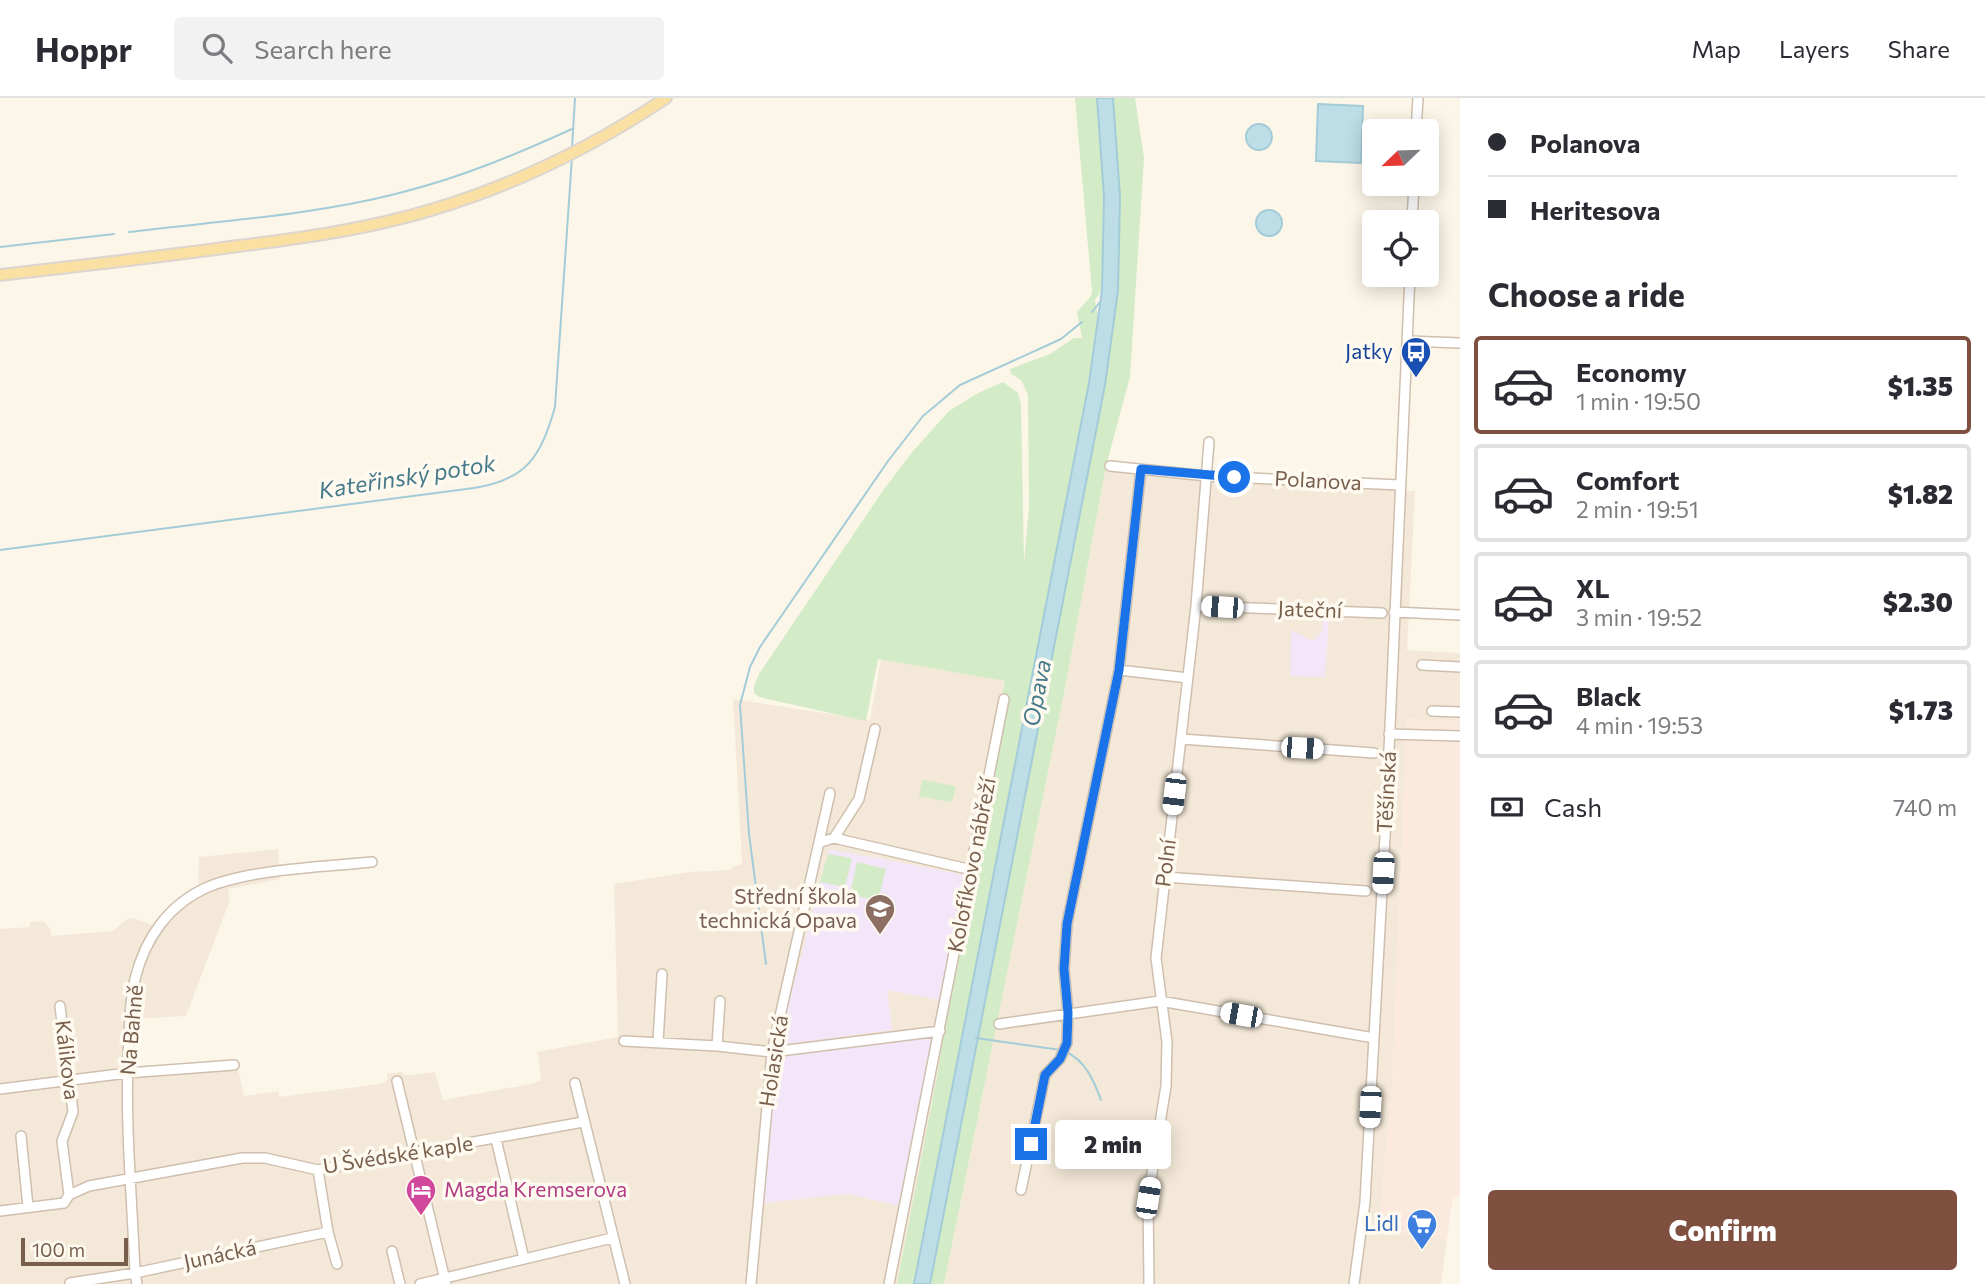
<!DOCTYPE html>
<meta charset="utf-8">
<style>
:root{--surface:#fff;--page:#f2f2f3;--text:#2b2b33;--muted:#7c7c81;--line:#e1e1e2;--accent:#7f4f40}
body{margin:0;font-family:Commissioner,sans-serif;background:var(--page);color:var(--text);height:100vh;display:flex;flex-direction:column;font-size:26px;white-space:nowrap}
*{box-sizing:border-box;margin:0}
p{font-size:23px;color:var(--muted)}
.icon{flex:none;width:38px;height:38px;fill:none;stroke:currentColor;stroke-width:2;stroke-linecap:round;stroke-linejoin:round}
.map{position:relative;flex:1;overflow:hidden}
.panel{display:flex;flex-direction:column;background:var(--surface);width:525px}
.panel>*{flex:none}
.top-card{display:grid;align-content:center;height:154px;padding:0 28px;background:var(--surface)}
.needle{width:46px;rotate:247deg}
.tools{position:absolute;left:1362px;top:21px;display:grid;gap:14px}
.tools a{display:grid;place-items:center;width:77px;height:77px;border-radius:7px;background:var(--surface);box-shadow:0 4px 18px #0003;font-size:35px}
.scale{position:absolute;left:21px;bottom:18px;width:107px;box-sizing:border-box;padding-left:7px;border:4px solid #785f4c;border-top:0;font-size:19px;line-height:24px;white-space:nowrap;color:#785f4c;-webkit-text-stroke:5px #fffaf0;paint-order:stroke}
.end{position:absolute;width:32px;height:32px;margin:-16px;border:9px solid #1a73e8;background:#fff;box-shadow:0 0 0 4px #fff}
.from{border-radius:50%}
.bubble{position:absolute;height:49px;border-radius:7px;background:var(--surface);box-shadow:0 4px 18px #0003;font-size:23px;font-weight:800;line-height:49px;text-align:center}
.car{position:absolute;width:21px;height:42px;margin:-21px -10px;border-radius:9px;box-shadow:0 0 5px 2px #0007;background:linear-gradient(#fff 24%,#345 0 40%,#fff 0 76%,#345 0 86%,#fff 0)}
.top-card b{display:flex;align-items:center;gap:24px;height:66px;font-size:26px}
.top-card b+b{border-top:2px solid var(--line)}
.top-card i{width:18px;height:18px;background:var(--text)}
ul{padding:0;list-style:none}
li{display:flex;align-items:center;gap:21px;height:98px;margin:0 14px 10px;padding:0 14px;border:4px solid var(--line);border-radius:7px}
li div{flex:1}
li b{display:block;font-size:26px}
li em{font-style:normal;font-weight:800}
li.selected{border-color:var(--accent)}
li>.icon{width:63px;height:63px;stroke-width:1.5}
h2{padding:0 28px;font-size:32px;line-height:84px}
.pay{display:flex;align-items:center;gap:18px;height:77px;padding:0 28px;font-size:26px}
.pay p{margin-inline-start:auto}
.primary-button{display:flex;gap:14px;margin-top:auto;padding:14px 28px}
.primary-button a{flex:1;height:80px;border-radius:7px;background:var(--accent);color:#fff;font-size:28px;font-weight:800;line-height:80px;text-align:center}
header{display:flex;align-items:center;gap:42px;box-sizing:border-box;height:98px;padding:0 35px;background:var(--surface);border-bottom:2px solid var(--line)}
header strong{font-size:33px}
nav{display:flex;gap:38px;margin-inline-start:auto;font-size:24px}
.search{width:490px;height:63px;background:var(--page);display:flex;align-items:center;gap:18px;box-sizing:border-box;padding:0 24px;border-radius:7px;color:var(--muted);font-size:26px}
main{display:flex;flex:1;min-height:0}
.map>svg:first-child{display:block}
</style>
<header>
<strong>Hoppr</strong>
<div class="search"><svg class="icon" aria-label="search" viewBox="0 0 24 24"><circle cx="10" cy="10" r="6"/><path d="M15 15l6 6"/></svg>Search here</div>
<nav><a>Map</a><a>Layers</a><a>Share</a></nav>
</header>
<main>
<div class="map">
<svg width="1460" height="1186" viewBox="0 0 1460 1186">
<rect width="100%" height="100%" fill="#fcf6e9"/>
<path fill="#f4e9d8" d="M1106,368L1259,386L1415,393L1407,552L1460,555V624L1407,621L1392,991L1379,1130L1447,1142L1441,1186H944L1065,590Z
M881,561L1005,583L969,774L937,979L897,1186H0V831L30,829V824L43,823L50,831L51,838L113,833L127,821L133,820L161,830L174,816L198,797L199,759L278,751L280,781L228,791L230,802L186,918L134,921L133,972L237,966L244,998L278,993L279,999L350,990L383,985L388,981L387,976L401,974L405,977H413L435,974L443,1002L531,986L541,982L537,954L618,939L614,786L690,774L730,772L733,768L742,766L733,601L870,622Z"/>
<path fill="#fce9dd" d="M1407,621L1460,624V1096L1452,1103L1447,1142L1379,1130L1392,991Z"/>
<path fill="#f3e6f9" d="M1323,519H1329L1325,579L1290,578L1291,532L1313,543L1322,533Z
M829,751L966,777L940,902L887,892L892,932L778,947Z
M933,940L899,1108L849,1096L764,1105L776,959Z"/>
<path fill="#d3ebc7" d="M1075,0H1098L1104,82L1101,193L1095,202L1098,218L1089,285L914,1186H897L937,979L969,774L1005,583L878,561L866,623L759,599L754,595V588L759,576L882,394L913,353L949,313L978,295L1003,284L1018,295L1021,308L1024,465L1029,409L1028,297L1021,282L1011,276L1010,271L1050,256L1074,240H1082L1077,214L1091,198L1092,193Z
M1113,0H1135L1144,60L1130,279L1106,368L1065,590L944,1186H930L1105,287L1118,193L1120,99Z
M922,682L956,688L953,701L950,704L919,698Z
M828,756L852,760L845,789L820,784Z
M857,764L886,771L878,803L850,796Z"/>
<path fill="#bddee7" stroke="#a3ccd8" stroke-width="2" d="M1097,0H1113L1120,99L1118,193L1105,287L930,1186H914L1089,285L1102,192L1104,99Z
M1318,6L1363,8L1361,65L1316,63Z
M1246 39a13 13 0 1 1 26 0a13 13 0 1 1-26 0Z
M1256 125a13 13 0 1 1 26 0a13 13 0 1 1-26 0Z"/>
<g fill="none" stroke-linecap="round" stroke-linejoin="round">
<path stroke="#a3ccd8" stroke-width="2" d="M572,50L575,0
M129,134C218,123 317,117 403,94C462,79 517,56 572,31
M0,149L114,136
M1092,214L1100,204
M0,452L474,390C527,382 541,358 555,309L572,59
M766,866L749,736L740,607L750,569L760,549L888,363L923,318L960,287L1061,241L1082,224
M976,940L1061,952
M1066,954C1085,962 1094,983 1101,1002"/>
<g stroke="#cfbfae" stroke-width="12">
<path id="minor" d="M1416,33L1418,0
M1412,124L1414,86
M1407,243L1460,245
M1110,368L1207,378L1400,387
M1196,508L1382,515
M1394,514L1460,517
M1422,567L1460,569
M1119,572L1188,580
M1432,613L1460,614
M1389,636L1460,638
M1181,641L1374,655
M834,740L859,701L875,631
M821,744L834,740L972,772
M1164,779L1366,793
M60,908L73,1014L62,1043L69,1097
M999,926L1160,903L1374,940
M624,943L717,948L772,954L940,933
M658,944L662,876
M717,948L720,903
M397,983L446,1186
M575,985L625,1186
M0,991L127,975L234,967
M21,1038L28,1109
M496,1041L524,1161
M318,1072L328,1134L337,1166
M1021,1092L1045,977L1060,961L1067,945L1068,915L1064,871L1067,826L1119,572L1141,371
M0,1113L64,1105L69,1097L89,1088L242,1060H265L318,1072L583,1024
M392,1153L400,1186
M70,1185L135,1175L328,1134
M137,1186L135,1175C132,1097 124,1017 129,940C130,920 130,900 135,881C145,840 169,806 208,789C251,771 325,769 372,764
M420,1186L612,1140
M751,1186L772,954L830,695
M889,1186L1004,601
M1149,1186L1148,1100L1166,988L1167,944L1156,860L1196,508L1209,344
M1354,1186L1365,1104L1386,720L1410,177"/>
</g>
<g stroke="#dcd5d0" stroke-width="14">
<path id="major" d="M0,177C79,168 159,159 238,148C303,140 368,131 431,112C515,87 594,48 666,0"/>
</g>
<use href="#minor" stroke="#fff" stroke-width="9"/>
<use href="#major" stroke="#fae0a3" stroke-width="10"/>
</g>
<g fill="none" stroke-linecap="round" stroke-linejoin="round">
<path stroke="#1a73e8" stroke-width="9" d="M1031,1046L1045,977L1060,961L1067,945L1068,915L1064,871L1067,826L1119,572L1141,371L1234,379"/>
</g>
<defs>
<g id="bus-pin" transform="scale(1.575)"><path d="M0 17L-7.5 6A9.5 9.5 0 1 1 7.5 6Z" fill="#1a4fb4" stroke="#fffaf0"/><path d="M-5-6H5V4H4V6H2V4H-2V6H-4V4H-5ZM-3.5-4V0h7V-4ZM-3.5 1.2v1.5H-2V1.2ZM2 1.2v1.5H3.5V1.2Z" fill="#fff"/></g>
<g id="school-pin" transform="scale(1.575)"><path d="M0 17L-7.5 6A9.5 9.5 0 1 1 7.5 6Z" fill="#8d6e63" stroke="#fffaf0"/><path d="M0-5L7-2L0 1L-7-2ZM-4 1L0 2.5L4 1V4Q0 6-4 4Z" fill="#fff"/></g>
<g id="hotel-pin" transform="scale(1.575)"><path d="M0 17L-7.5 6A9.5 9.5 0 1 1 7.5 6Z" fill="#d1479c" stroke="#fffaf0"/><path d="M-6-4.5h1.5V1H6V5H4.5V3h-9V5H-6ZM-4 0a1.8 1.8 0 1 1 3.6 0ZM.5 0V-2.5h3Q6-2.5 6 0Z" fill="#fff"/></g>
<g id="supermarket-pin" transform="scale(1.575)"><path d="M0 17L-7.5 6A9.5 9.5 0 1 1 7.5 6Z" fill="#3f7fe0" stroke="#fffaf0"/><path d="M-6-5.5h2.5l.6 2H6L4.5 2H-2.5L-4.4-4H-6ZM-1.5 3.2a1.3 1.3 0 1 0 .1 0ZM3 3.2a1.3 1.3 0 1 0 .1 0Z" fill="#fff"/></g>
</defs>
<g fill-rule="evenodd">
<use href="#bus-pin" x="1416" y="254"/>
<use href="#school-pin" x="880" y="811"/>
<use href="#hotel-pin" x="421" y="1092"/>
<use href="#supermarket-pin" x="1422" y="1126"/>
</g>
<g text-anchor="middle" stroke-width="7" stroke-linejoin="round" paint-order="stroke">
<g font-size="21" fill="#164399" stroke="#fffaf0" text-anchor="end">
<text x="1393" y="261">Jatky</text>
</g>
<g font-size="21" fill="#785f4c" stroke="#fffaf0">
<text transform="translate(1318 383) rotate(3)" y="7">Polanova</text>
<text transform="translate(1310 512) rotate(2)" y="7">Jateční</text>
<text transform="translate(1387 694) rotate(-87)" y="7">Těšínská</text>
<text transform="translate(1166 765) rotate(-83)" y="7">Polní</text>
<text transform="translate(972 767) rotate(-79)" y="7">Kolofíkovo nábřeží</text>
<text transform="translate(132 932) rotate(-85)" y="7">Na Bahně</text>
<text transform="translate(67 962) rotate(83)" y="7">Kálikova</text>
<text transform="translate(774 963) rotate(-81)" y="7">Holasická</text>
<text transform="translate(398 1057) rotate(-9)" y="7">U Švédské kaple</text>
<text transform="translate(220 1157) rotate(-12)" y="7">Junácká</text>
</g>
<g font-size="21" fill="#785e54" stroke="#fffaf0" text-anchor="end">
<text x="857" y="806">Střední škola<tspan x="857" dy="24">technická Opava</tspan></text>
</g>
<g font-size="21" fill="#b23c85" stroke="#fffaf0" text-anchor="start">
<text x="444" y="1099">Magda Kremserova</text>
</g>
<g font-size="21" fill="#366cbe" stroke="#fffaf0" text-anchor="end">
<text x="1399" y="1133">Lidl</text>
</g>
<g font-size="23" font-style="italic" fill="#467a8b" stroke="#fffaf0">
<text transform="translate(407 379) rotate(-9)" y="8">Kateřinský potok</text>
<text transform="translate(1037 595) rotate(-79)" y="8">Opava</text>
</g>
</g>
</svg>
<div class="tools">
<a><svg class="needle" viewBox="-14 -14 28 28"><path d="M0-13l5 13h-10z" fill="#e53935"/><path d="M0 13l5-13h-10z" fill="#7c7c81"/></svg></a>
<a><svg class="icon" aria-label="locate" viewBox="0 0 24 24"><circle cx="12" cy="12" r="6"/><path d="M12 2v4M12 18v4M2 12h4M18 12h4"/></svg></a>
</div>
<div class="scale">100 m</div>
<i class="end from" style="left:1234px;top:379px"></i>
<i class="end" style="left:1031px;top:1046px"></i>
<div class="bubble" style="left:1055px;top:1022px;width:116px">2 min</div>
<i class="car" style="left:1222px;top:509px;rotate:273deg"></i>
<i class="car" style="left:1302px;top:650px;rotate:93deg"></i>
<i class="car" style="left:1174px;top:696px;rotate:187deg"></i>
<i class="car" style="left:1383px;top:775px;rotate:183deg"></i>
<i class="car" style="left:1241px;top:917px;rotate:280deg"></i>
<i class="car" style="left:1370px;top:1009px;rotate:183deg"></i>
<i class="car" style="left:1148px;top:1100px;rotate:9deg"></i>
</div>
<section class="panel">
<div class="top-card">
<b><i class="from"></i>Polanova</b>
<b><i></i>Heritesova</b>
</div>
<h2>Choose a ride</h2>
<ul>
<li class="selected"><svg class="icon" aria-label="car" viewBox="0 0 24 24"><path d="M5 17H2v-5l4-1 3-4h7l3 4 3 1v5h-3M9 17h6M6 11h13"/><circle cx="7" cy="17" r="2"/><circle cx="17" cy="17" r="2"/></svg><div><b>Economy</b><p>1 min · 19:50</p></div><em>$1.35</em></li>
<li><svg class="icon" aria-label="car" viewBox="0 0 24 24"><path d="M5 17H2v-5l4-1 3-4h7l3 4 3 1v5h-3M9 17h6M6 11h13"/><circle cx="7" cy="17" r="2"/><circle cx="17" cy="17" r="2"/></svg><div><b>Comfort</b><p>2 min · 19:51</p></div><em>$1.82</em></li>
<li><svg class="icon" aria-label="car" viewBox="0 0 24 24"><path d="M5 17H2v-5l4-1 3-4h7l3 4 3 1v5h-3M9 17h6M6 11h13"/><circle cx="7" cy="17" r="2"/><circle cx="17" cy="17" r="2"/></svg><div><b>XL</b><p>3 min · 19:52</p></div><em>$2.30</em></li>
<li><svg class="icon" aria-label="car" viewBox="0 0 24 24"><path d="M5 17H2v-5l4-1 3-4h7l3 4 3 1v5h-3M9 17h6M6 11h13"/><circle cx="7" cy="17" r="2"/><circle cx="17" cy="17" r="2"/></svg><div><b>Black</b><p>4 min · 19:53</p></div><em>$1.73</em></li>
</ul>
<div class="pay"><svg class="icon" aria-label="cash" viewBox="0 0 24 24"><path d="M3 7h18v10H3z"/><circle cx="12" cy="12" r="2"/></svg>Cash<p>740 m</p></div>
<div class="primary-button"><a>Confirm</a></div>
</section>
</main>
